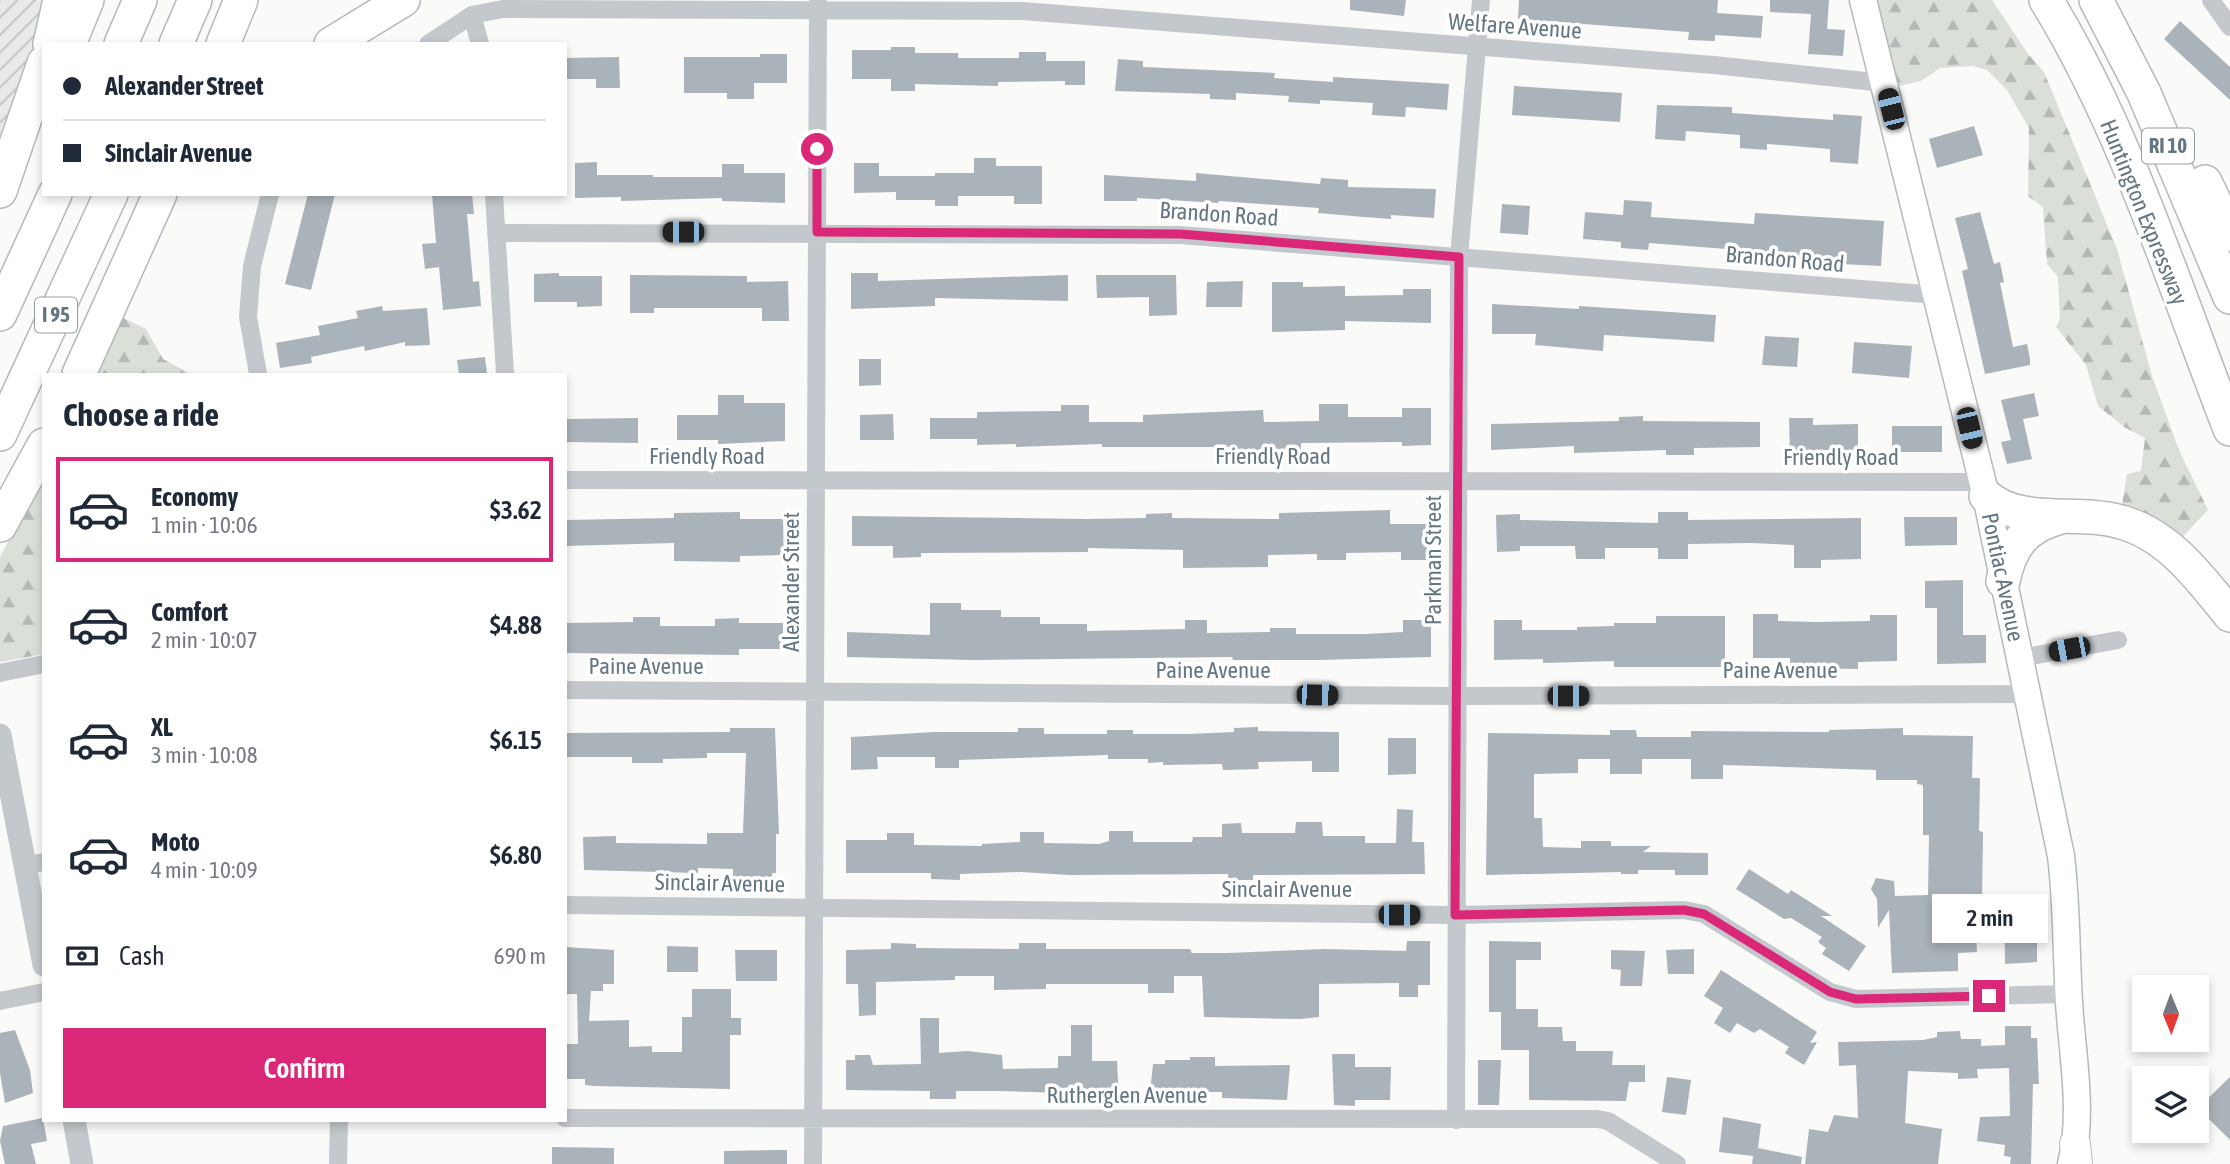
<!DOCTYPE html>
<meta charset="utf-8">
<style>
:root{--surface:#fff;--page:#f2f2f3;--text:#1f2937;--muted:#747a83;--line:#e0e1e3;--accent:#db2777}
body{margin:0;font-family:"Asap Condensed",sans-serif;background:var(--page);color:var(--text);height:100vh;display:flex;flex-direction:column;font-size:26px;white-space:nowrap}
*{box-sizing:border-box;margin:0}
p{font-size:23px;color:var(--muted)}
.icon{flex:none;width:38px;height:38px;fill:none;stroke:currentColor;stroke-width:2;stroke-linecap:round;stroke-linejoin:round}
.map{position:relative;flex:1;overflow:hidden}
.sheet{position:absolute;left:42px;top:373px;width:525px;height:749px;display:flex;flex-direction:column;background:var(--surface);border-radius:0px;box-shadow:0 4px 10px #0003}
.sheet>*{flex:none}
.banner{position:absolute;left:42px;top:42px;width:525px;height:154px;border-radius:0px;box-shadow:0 4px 10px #0003;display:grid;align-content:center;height:154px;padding:0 21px;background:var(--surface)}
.needle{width:46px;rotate:179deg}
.controls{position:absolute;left:2132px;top:975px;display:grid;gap:14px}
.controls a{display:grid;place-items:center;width:77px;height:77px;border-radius:0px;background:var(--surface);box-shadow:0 4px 10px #0003;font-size:35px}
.end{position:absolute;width:32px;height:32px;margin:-16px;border:9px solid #db2777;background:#fff;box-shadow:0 0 0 4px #fff}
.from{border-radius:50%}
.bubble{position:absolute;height:49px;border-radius:0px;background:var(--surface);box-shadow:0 4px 10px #0003;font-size:23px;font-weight:600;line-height:49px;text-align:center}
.car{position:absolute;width:21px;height:42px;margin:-21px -10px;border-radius:9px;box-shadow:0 0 5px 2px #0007;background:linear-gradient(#222 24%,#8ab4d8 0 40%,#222 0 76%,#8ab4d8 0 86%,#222 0)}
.banner b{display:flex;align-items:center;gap:24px;height:66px;font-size:26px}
.banner b+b{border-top:2px solid var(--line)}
.banner i{width:18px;height:18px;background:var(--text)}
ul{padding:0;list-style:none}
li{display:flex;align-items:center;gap:21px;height:105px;margin:0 14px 10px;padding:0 7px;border:4px solid transparent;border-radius:0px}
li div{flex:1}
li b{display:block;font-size:26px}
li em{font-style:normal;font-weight:600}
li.selected{border-color:var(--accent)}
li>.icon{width:63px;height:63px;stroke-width:1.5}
h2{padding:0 21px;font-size:32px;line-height:84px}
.pay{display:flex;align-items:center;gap:18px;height:77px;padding:0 21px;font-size:26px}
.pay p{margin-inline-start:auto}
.primary-button{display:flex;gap:14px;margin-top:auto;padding:14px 21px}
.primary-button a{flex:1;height:80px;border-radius:0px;background:var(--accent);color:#fff;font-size:28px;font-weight:600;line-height:80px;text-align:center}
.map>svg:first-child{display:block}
</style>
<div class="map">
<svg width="2230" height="1164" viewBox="0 0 2230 1164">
<defs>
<pattern id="industrial-furrows" width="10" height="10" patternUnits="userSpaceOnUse" patternTransform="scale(1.75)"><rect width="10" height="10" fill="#e8e9e9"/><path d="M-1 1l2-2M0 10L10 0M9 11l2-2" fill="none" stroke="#c0c1c2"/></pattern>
<pattern id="forest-firs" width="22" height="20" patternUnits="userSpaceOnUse" patternTransform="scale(1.75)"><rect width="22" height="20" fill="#dadfd7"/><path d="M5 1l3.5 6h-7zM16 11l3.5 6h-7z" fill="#b4b9b4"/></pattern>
</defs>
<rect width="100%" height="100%" fill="#fafaf8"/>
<path fill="url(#industrial-furrows)" d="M0,0H56L0,172Z"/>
<path fill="url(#forest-firs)" d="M1861,0H1992L2028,54L2044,72L2117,249L2152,376L2179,450L2208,510L2173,547L2120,517L2127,474L2141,471L2145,438L2124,427L2098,406L2086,365L2056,327L2060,319L2058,277L2047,264L2043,207L2028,196L2029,128L2007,90L1987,70L1972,66L1940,68L1921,81L1887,89Z
M121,317L146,329L163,359L191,374H92Z
M44,473V654L0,662V557Z"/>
<path fill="#aab3b9" d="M1350,0H1406L1404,16L1350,10Z
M1519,0H1718L1717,13L1763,16L1761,38L1715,35V41L1688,40L1689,32L1518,19Z
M1770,0H1829L1827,29L1845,30L1843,56L1808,54L1811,14L1770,12Z
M2180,21L2230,67V100L2164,39Z
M891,47H915V53H958V58H1019V52H1046V61H1085V85H1065V81L998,82V86L915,84V91H891V79H852V50H891Z
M760,54H787V83H754V99H727V93H684V57H760Z
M619,57L620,88H596V79H565V58Z
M1118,59L1143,61V67L1275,73L1274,78L1333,82V77L1449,84L1447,110L1406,107L1405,117L1372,115L1373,103L1320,100V104L1288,102L1289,96L1236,93V100L1210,99V94L1115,91Z
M1514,86L1622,93L1620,122L1512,115Z
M1657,105L1732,107V113L1833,120V114L1862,116L1858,164L1830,162V149L1767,144V150L1740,148V135L1686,131L1685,141L1655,139Z
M1974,126L1983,155L1937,168L1929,139Z
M974,158H996V166H1042V204H1014V196H958V206H935V200H896V192L854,193V163H879V176H935V173H974Z
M597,162V175H653V177H722V164H744V173H785V203L722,201V198L621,201V197L575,198V163Z
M1196,173L1320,184L1321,178L1348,180V187L1436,189L1434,218L1391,215V219L1364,217L1318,213L1319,208L1219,201L1218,203L1137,198V201H1104V175L1196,181Z
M308,194H335L311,290L285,284Z
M432,194H472L474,214H467L473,282L479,281L481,306L443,310L439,267L425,269L422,244L436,243Z
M1624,200L1652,202L1651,217L1754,224L1755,213L1884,221L1881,266L1801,262V259L1752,255V251L1649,243L1648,250L1621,248V242L1583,239L1585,212L1623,215Z
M1502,204L1530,206L1528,235L1500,233Z
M1980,212L1994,264L2000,262L2004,282L2000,283L2013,347L2027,344L2030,359V365L1985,374L1962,271L1968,269L1955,218Z
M559,273V276H602V306L577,307V302H534V274Z
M851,273H878V281L1068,275V301L935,298V306L851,309Z
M630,275L747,276V282L788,281L789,321H762V308H654V313H630Z
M1096,275H1176L1177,315L1149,316V297L1097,298Z
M1243,281L1242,307H1206L1207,282Z
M1272,282H1303V287L1345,286V296L1403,295V289H1431V323L1345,321V330L1272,332Z
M1492,304L1579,309V306L1716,315L1714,342L1604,335L1603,351L1535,345L1536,334H1492Z
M382,306L383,311L427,308L430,345L405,346V342L365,351L364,346L311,357L312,363L280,368L276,343L320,335L318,326L358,318L356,311Z
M1765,336L1799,338L1797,367L1762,365Z
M1854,342L1912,346L1909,378L1852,373Z
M485,357L487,374H459L457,360Z
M859,359H881V385L859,386Z
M2034,393L2039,416L2023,419L2032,459L2007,464L2001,442L2011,440L2001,400Z
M718,395H744V403H785V441L718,444V440H677V415H718Z
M1319,404H1348V417H1402V408H1431V445L1402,446V442L1301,443V449H1264V454H1233V447H1102V444L1016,447V444L977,445V439H930V418H977V412L1061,411V405H1089V422H1143V415L1263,410L1264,422L1319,421Z
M893,414L894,440H860V415Z
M1643,416V421L1760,422V447L1694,448V455H1666V450L1574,453V446L1491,450V424L1619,421V417Z
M638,418V443L565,442V419Z
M1789,418H1813V425L1858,424V450H1814V456H1790Z
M1892,426H1942V452H1892Z
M1390,510V524H1427V560H1401V552L1346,553V560H1317V554L1268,555V567L1183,568V550L1088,548V552L921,553V557L893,558V546H852V516L1087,519L1146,518V514L1172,513V518L1279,519V513Z
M740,512V519H783L784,555L740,556V562L674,561V543L565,546V520L674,518V513Z
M1658,512H1688V520L1861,518V559L1821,560V568H1794V545L1750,543L1688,544V559H1658V548H1605V559H1576L1575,546H1520V551L1497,552L1496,515L1520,514V520L1658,523Z
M1904,517H1957V545L1905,546Z
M1963,580V635H1986V663L1937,664V608H1925V581Z
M930,603H961V610H1001V617H1040V624H1087V631L1185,629V620H1207V633L1270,632V628H1296V634H1366L1403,632V620H1431V657L1318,660H1233L1232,657L973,660L847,657V632L930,635Z
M1753,614H1778V621L1817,622L1870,621V615H1897V661L1858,662V669L1790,668V658H1753Z
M1656,616H1725V667H1614V661L1543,663V659L1494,660V620H1522V630H1577V627L1614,626V623H1656Z
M633,617H660V626H715V619L739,618V623H783V649H739V655L565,653V623L633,622Z
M1258,727V731L1339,732V772H1312V761L1258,762L1259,769L1223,770L1222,764L1163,765V762L1148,763V759H1108V755L959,760V768H935V757H877L878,769L851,770V737L934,732H1018V728H1044V734H1107V730H1133V734H1189L1234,732V728Z
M730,728H775L779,834H776V873H772V880L733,879V869L698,868V873L584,870L583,837L616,836V843L707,844V833H743L746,753H707V758L663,759V763H632V757H565V733L730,732Z
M1903,728V735L1973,736L1972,778H1980L1979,831L1983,832L1982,904L1939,906L1940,937L1976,936L1977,952L1958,953V971L1892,973L1889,910L1878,928L1877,899L1871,889L1876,878L1894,881L1895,896L1928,895L1929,835H1923V785L1917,784V780H1876V770L1723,765V779H1691V759H1642V774H1610V759H1578V773L1534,774V818H1542L1543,847L1581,848V841H1611V846H1651L1643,852L1708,853V875H1675V870H1638V874H1621V872L1486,875L1488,733L1610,735V730H1636L1637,737H1691V731L1829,732V730Z
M1388,738H1416V774L1388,775Z
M1397,809L1413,810L1412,842H1424L1425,874L1253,875V880H1228V874L1070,875L1021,872L960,874V880L931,879V873H846V840H887V833H914V845L982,846V844L1020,842V832H1044V843L1099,844L1109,841V831H1133V842H1192L1193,837H1222V824L1241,823L1242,833H1295L1296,822H1322L1323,836H1365V843H1396Z
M1749,869L1788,894L1791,890L1832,916H1821L1866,946L1849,971L1822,954L1826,948L1818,942L1822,937L1791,918L1784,919L1736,889Z
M2004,897H2030L2031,939L2037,941V962L2005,964Z
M1407,941H1430V985H1418V997H1399V983L1319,984V1017L1300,1019L1204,1017L1202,976H1174V993H1148V984H1046V989L994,990V976H955V980L876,982V1015L859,1016L858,984H846V950L891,949V943L916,944V948L1019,949V943H1046V949H1190L1192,953H1227L1324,949L1406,951Z
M1489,941L1541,942V960H1516V1009H1538V1027H1562L1563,1041H1576V1051H1613L1612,1065H1645V1082H1629L1626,1101L1529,1100V1050H1501V1012H1489Z
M667,946L698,947V972H667Z
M565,947L614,950V984H603V991H591L589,1021L629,1020V1047L652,1046V1052H682V1017H692V989H731V1018H741V1035H730V1089L594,1086L585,1085V1079H565V1044H578L577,994H565Z
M1694,949V974H1668L1666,950Z
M735,950H777V981H736Z
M1611,950L1645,951L1642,986H1620L1621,970L1611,969Z
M1721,970L1817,1032L1810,1043L1817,1042L1804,1065L1785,1053L1789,1047L1760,1029L1754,1033L1737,1023L1730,1033L1714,1023L1723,1008L1704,996Z
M920,1018H939V1053L967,1051L1002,1055L1003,1069L1058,1068V1056H1071V1025H1092V1061H1117L1119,1100H1102V1095L1094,1094L999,1091H956V1099H930V1091L846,1090V1060H855V1055H870L873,1065L921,1064Z
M2005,1026H2031V1038H2037L2039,1084H2033L2031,1164H2010L2011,1157L2004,1156L2005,1145L1977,1141L1980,1117L2010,1116L2009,1068L1977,1069L1978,1078L1958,1079V1073L1908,1071L1905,1123L1942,1129L1938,1164H1805L1809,1129L1828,1132L1834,1115L1858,1118L1856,1065L1839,1066L1838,1042L1923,1040L1937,1037V1032L1960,1031L1961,1039H1981V1046L2005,1045Z
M15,1030L30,1070L33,1093L5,1103L0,1073V1033Z
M1332,1054H1355V1067H1391L1390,1100H1355V1106L1334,1105Z
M1190,1057H1215V1066L1290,1065L1287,1100L1222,1098V1092H1177V1098H1167V1102H1149L1153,1064H1165V1060H1190Z
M1478,1060H1501L1499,1105H1478Z
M1667,1077L1691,1080L1686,1115L1662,1112Z
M2230,1077V1140L2198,1108Z
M1723,1117L1761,1124L1758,1148L1802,1157L1801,1164H1752L1753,1156L1719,1152Z
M43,1118L47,1141L31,1144L36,1164H5L0,1141L3,1126Z
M552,1147L614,1148V1164H552Z
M777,1150H787V1164H724V1151Z"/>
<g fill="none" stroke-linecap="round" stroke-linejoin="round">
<g stroke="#b3babf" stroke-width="29">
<path id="secondary" d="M1863,0L1986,496L2061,856C2067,905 2066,953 2069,1002C2072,1053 2084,1113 2071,1164"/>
</g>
<g stroke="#b5babe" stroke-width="32">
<path id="primary" d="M2075,1144L2077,1164"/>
</g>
<g stroke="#b4b9bd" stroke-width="36">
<path id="motorway" d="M2046,0C2125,128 2175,288 2230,429
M2096,0L2144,93L2230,297
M50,44L60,0
M69,44L87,0
M121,44L140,0
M176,44L195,0
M223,44L241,0
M331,44L403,0
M2205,182L2230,234
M0,191L44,63
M0,314L55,194
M79,374L160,194
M0,434L111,194
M1986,496C2021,527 2078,509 2121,522C2169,535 2200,578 2230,615
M0,525L44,445
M2003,581C2010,546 2025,526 2061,517"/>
</g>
<path stroke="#c3c8cc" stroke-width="18" d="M2211,0L2230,27
M472,15L480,44
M428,44L472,15L503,9L1022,11L1714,65L1884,83
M494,194L505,374
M496,233L1180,235L1937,295
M258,374L248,317L252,266L270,194
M565,480L1982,482
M2020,658L2118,640
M0,673L44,664
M565,690L1457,696L2028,694
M24,866L44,862
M565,905L1455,915L1684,910L1704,914L1830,992L1856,999L2068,994
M0,1001L44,992
M565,1118L1597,1119L1608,1121L1677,1164
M1456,1120L1459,257L1481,0
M338,1164L339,1120
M813,1164L818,2"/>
<path stroke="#c3c8cc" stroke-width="23" d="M0,735L44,965
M74,1120L82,1164"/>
<use href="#secondary" stroke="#fff" stroke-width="26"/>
<use href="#primary" stroke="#fff" stroke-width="30"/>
<use href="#motorway" stroke="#fff" stroke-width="33"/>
</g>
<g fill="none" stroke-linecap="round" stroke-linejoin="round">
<path stroke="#db2777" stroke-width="9" d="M817,149V232L1180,234L1459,257L1455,915L1684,910L1704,914L1830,992L1856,999L1989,996"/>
</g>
<g text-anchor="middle" stroke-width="7" stroke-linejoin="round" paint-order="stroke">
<g fill="#fff" stroke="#939fa8" stroke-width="2">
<rect x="2142" y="128.5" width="52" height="35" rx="5"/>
<rect x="35" y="297.5" width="42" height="35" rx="5"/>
</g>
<g font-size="21" font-weight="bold" fill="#657683">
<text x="2168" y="153">RI 10</text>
<text x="56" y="322">I 95</text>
</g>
<g font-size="23" fill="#657683" stroke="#fff">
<text transform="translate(1515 26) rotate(4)" y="8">Welfare Avenue</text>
<text transform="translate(2144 212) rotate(68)" y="8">Huntington Expressway</text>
<text transform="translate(1219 214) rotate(4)" y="8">Brandon Road</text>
<text transform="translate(1785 259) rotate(5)" y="8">Brandon Road</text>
<text x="707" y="464">Friendly Road</text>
<text x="1273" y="464">Friendly Road</text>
<text x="1841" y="465">Friendly Road</text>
<text transform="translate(1433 560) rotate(-90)" y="8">Parkman Street</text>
<text transform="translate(2003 577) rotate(78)" y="8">Pontiac Avenue</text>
<text transform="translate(791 582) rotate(-90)" y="8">Alexander Street</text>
<text x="646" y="674">Paine Avenue</text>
<text x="1213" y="678">Paine Avenue</text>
<text x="1780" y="678">Paine Avenue</text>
<text transform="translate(720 883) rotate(1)" y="8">Sinclair Avenue</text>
<text x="1287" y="897">Sinclair Avenue</text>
<text x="1127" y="1103">Rutherglen Avenue</text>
</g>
</g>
</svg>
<div class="controls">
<a><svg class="needle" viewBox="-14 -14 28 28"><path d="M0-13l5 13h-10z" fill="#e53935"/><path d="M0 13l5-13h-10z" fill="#747a83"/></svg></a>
<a><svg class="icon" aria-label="layers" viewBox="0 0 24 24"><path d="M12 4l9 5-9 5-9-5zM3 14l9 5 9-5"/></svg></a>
</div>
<i class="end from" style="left:817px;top:149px"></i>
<i class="end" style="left:1989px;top:996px"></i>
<div class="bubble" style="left:1932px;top:894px;width:116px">2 min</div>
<i class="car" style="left:1891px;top:109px;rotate:346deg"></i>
<i class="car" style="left:683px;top:232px;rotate:270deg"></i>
<i class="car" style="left:1969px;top:428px;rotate:167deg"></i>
<i class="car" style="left:2069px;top:649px;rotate:259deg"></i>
<i class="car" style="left:1317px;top:695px;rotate:91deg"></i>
<i class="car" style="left:1568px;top:696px;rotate:90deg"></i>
<i class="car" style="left:1399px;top:915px;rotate:90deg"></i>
<div class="banner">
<b><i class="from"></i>Alexander Street</b>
<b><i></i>Sinclair Avenue</b>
</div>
<section class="sheet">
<h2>Choose a ride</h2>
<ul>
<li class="selected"><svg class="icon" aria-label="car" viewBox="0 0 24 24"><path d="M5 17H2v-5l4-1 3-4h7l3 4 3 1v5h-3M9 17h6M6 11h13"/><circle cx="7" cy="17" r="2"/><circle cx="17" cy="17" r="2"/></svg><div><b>Economy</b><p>1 min · 10:06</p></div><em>$3.62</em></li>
<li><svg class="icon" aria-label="car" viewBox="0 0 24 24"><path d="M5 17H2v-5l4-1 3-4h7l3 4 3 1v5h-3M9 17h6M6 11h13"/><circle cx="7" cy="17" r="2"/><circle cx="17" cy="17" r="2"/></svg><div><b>Comfort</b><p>2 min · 10:07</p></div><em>$4.88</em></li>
<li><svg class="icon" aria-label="car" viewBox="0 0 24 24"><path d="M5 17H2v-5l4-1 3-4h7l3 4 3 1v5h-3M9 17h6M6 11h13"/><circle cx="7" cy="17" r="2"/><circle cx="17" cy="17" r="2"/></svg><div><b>XL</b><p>3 min · 10:08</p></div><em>$6.15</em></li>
<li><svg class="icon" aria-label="car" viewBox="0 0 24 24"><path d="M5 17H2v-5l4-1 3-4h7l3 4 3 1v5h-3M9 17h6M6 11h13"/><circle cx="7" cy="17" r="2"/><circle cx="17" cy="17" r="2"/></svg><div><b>Moto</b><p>4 min · 10:09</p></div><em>$6.80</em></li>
</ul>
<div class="pay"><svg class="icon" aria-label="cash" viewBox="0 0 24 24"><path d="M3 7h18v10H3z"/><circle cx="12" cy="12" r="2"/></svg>Cash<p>690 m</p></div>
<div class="primary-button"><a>Confirm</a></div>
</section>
</div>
